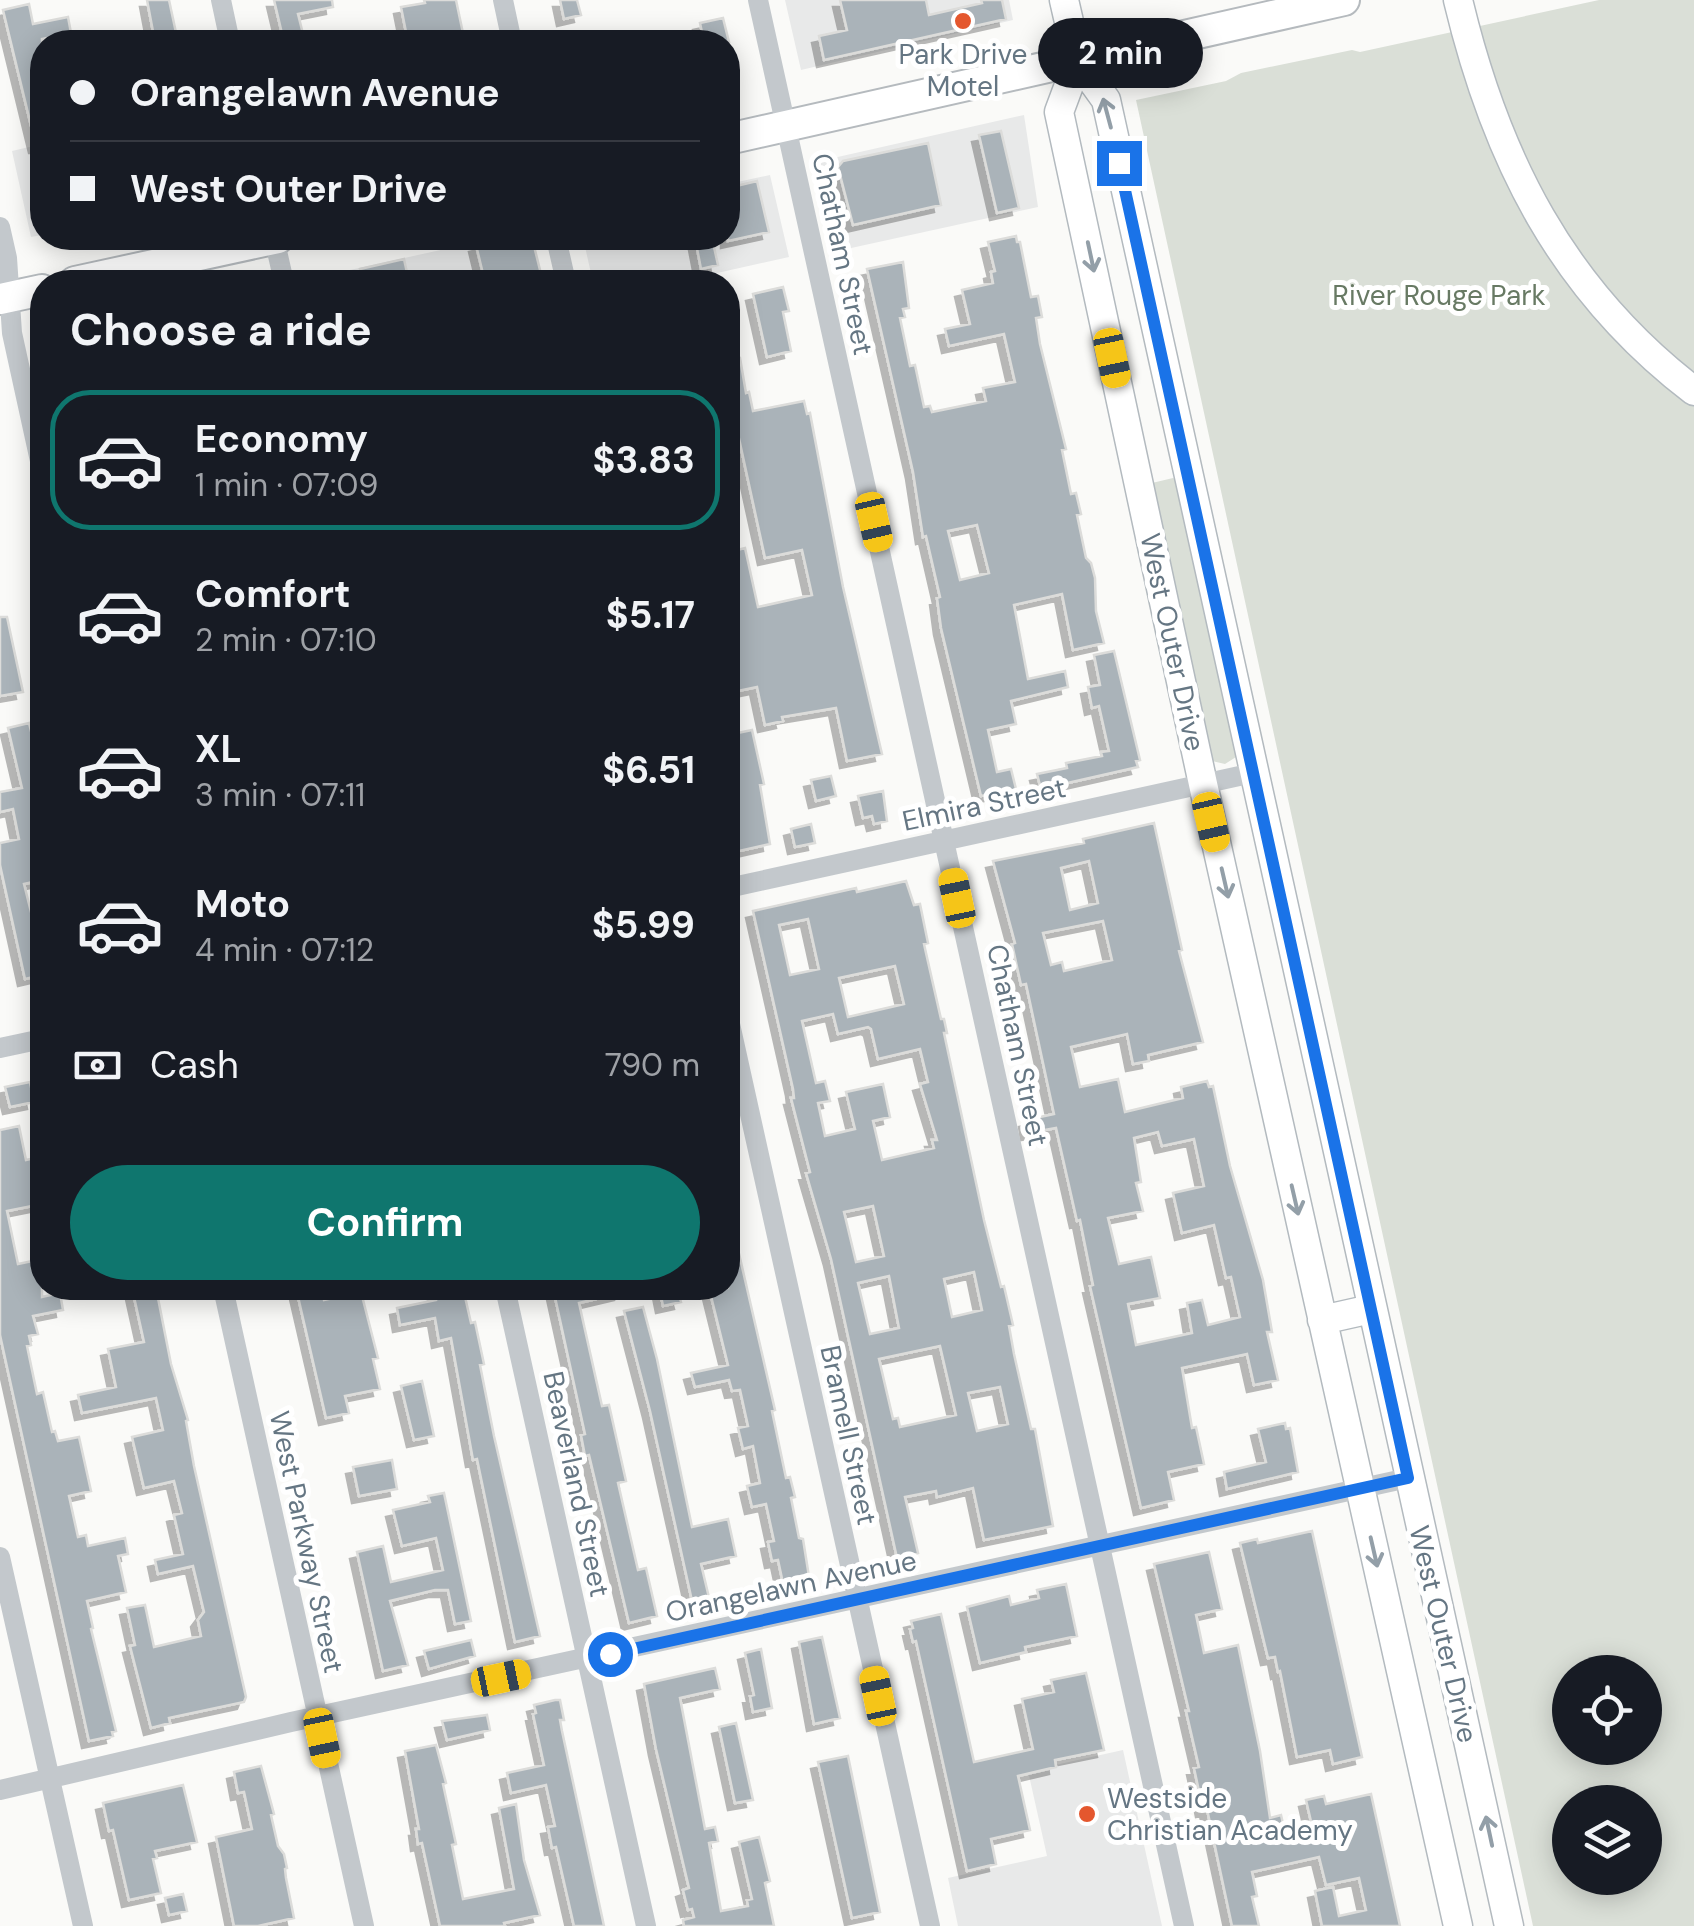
<!DOCTYPE html>
<meta charset="utf-8">
<style>
:root{--surface:#171b24;--page:#242831;--text:#f1f3f6;--muted:#9ea1a6;--line:#363941;--accent:#0f766e}
body{margin:0;font-family:"DM Sans",sans-serif;background:var(--page);color:var(--text);height:100vh;display:flex;flex-direction:column;font-size:38px;white-space:nowrap}
*{box-sizing:border-box;margin:0}
p{font-size:32px;color:var(--muted)}
.icon{flex:none;width:55px;height:55px;fill:none;stroke:currentColor;stroke-width:2;stroke-linecap:round;stroke-linejoin:round}
.map{position:relative;flex:1;overflow:hidden}
.panel{position:absolute;left:30px;top:270px;width:710px;height:1030px;display:flex;flex-direction:column;background:var(--surface);border-radius:40px;box-shadow:0 5px 25px #0003}
.panel>*{flex:none}
.banner{position:absolute;left:30px;top:30px;width:710px;height:220px;border-radius:40px;box-shadow:0 5px 25px #0003;display:grid;align-content:center;height:220px;padding:0 40px;background:var(--surface)}
.buttons{position:absolute;left:1552px;top:1655px;display:grid;gap:20px}
.buttons a{display:grid;place-items:center;width:110px;height:110px;border-radius:50%;background:var(--surface);box-shadow:0 5px 25px #0003;font-size:50px}
.end{position:absolute;width:45px;height:45px;margin:-22px;border:12px solid #1a73e8;background:#fff;box-shadow:0 0 0 5px #fff}
.from{border-radius:50%}
.bubble{position:absolute;height:70px;border-radius:35px;background:var(--surface);box-shadow:0 5px 25px #0003;font-size:32px;font-weight:700;line-height:70px;text-align:center}
.car{position:absolute;width:30px;height:60px;margin:-30px -15px;border-radius:12px;box-shadow:0 0 8px 2px #0007;background:linear-gradient(#f5c518 24%,#345 0 40%,#f5c518 0 76%,#345 0 86%,#f5c518 0)}
.banner b{display:flex;align-items:center;gap:35px;height:95px;font-size:38px}
.banner b+b{border-top:2px solid var(--line)}
.banner i{width:25px;height:25px;background:var(--text)}
ul{padding:0;list-style:none}
li{display:flex;align-items:center;gap:30px;height:140px;margin:0 20px 15px;padding:0 20px;border:5px solid transparent;border-radius:40px}
li div{flex:1}
li b{display:block;font-size:38px}
li em{font-style:normal;font-weight:700}
li.active{border-color:var(--accent)}
li>.icon{width:90px;height:90px;stroke-width:1.5}
h2{padding:0 40px;font-size:45px;line-height:120px}
.pay{display:flex;align-items:center;gap:25px;height:110px;padding:0 40px;font-size:38px}
.pay p{margin-inline-start:auto}
.action{display:flex;gap:20px;margin-top:auto;padding:20px 40px}
.action a{flex:1;height:115px;border-radius:60px;background:var(--accent);color:#fff;font-size:40px;font-weight:700;line-height:115px;text-align:center}
.map>svg:first-child{display:block}
</style>
<div class="map">
<svg width="1694" height="1926" viewBox="0 0 1694 1926">
<defs>
<filter id="shadow"><feDropShadow dx="-7" dy="7" stdDeviation="0" flood-color="#0004"/></filter>
</defs>
<rect width="100%" height="100%" fill="#fafaf8"/>
<path fill="#e8e9e9" d="M785,0H1009L1013,20L801,70Z
M1024,115L1038,207L842,250L820,161Z
M42,144V235L31,237L12,151Z
M770,175L789,257L677,282H593L583,238H728V184Z
M495,238H532L542,282H310L309,279Z
M1123,1750L1162,1926H958L948,1878L1047,1856L1028,1771Z"/>
<path fill="#dadfd7" fill-rule="evenodd" d="M1599,0H1694V1926H1533L1136,100L1226,81L1241,73L1352,50L1360,52ZM1570,1672H1645V1748H1570ZM1570,1802H1645V1878H1570Z
M1173,478L1177,480L1238,750L1236,757L1225,764L1212,761L1152,483Z"/>
<path fill="#aab3b9" stroke="#dcdcda" stroke-width="2.5" fill-rule="evenodd" filter="url(#shadow)" d="M147,0H169L178,42H155Z
M274,0H332L333,7L298,14L305,42H284Z
M424,0H456L464,38L446,42H408L401,7L425,3Z
M560,0H577L581,15L564,19Z
M840,0H926L929,15L982,3L981,0H1002L1006,19L824,60L819,36L847,30Z
M29,4L33,24L68,17L71,33L42,39V146H36L3,10Z
M723,18L729,42H704L700,23Z
M1001,131L1019,208L997,213L979,135Z
M928,143L941,205L853,225L838,167L843,161Z
M757,181L769,232L728,241V188Z
M1016,236L1017,242H1020L1031,297L1038,296L1042,317L1036,318L1040,344L1066,449L1062,450L1071,494L1076,493L1081,514L1077,515L1086,558L1091,563L1095,578L1096,611L1104,643L1073,650L1062,594L1014,605L1028,679L1065,671L1068,687L1011,701L1016,724L988,730L997,772L1011,769L1016,789L981,796L941,628L937,598L940,597L926,536L923,537L913,472L867,269L903,262L909,308L903,309L905,317L900,318L910,366L915,365L924,407L930,406L932,412L986,401L983,388L1015,382L1004,334L949,346L945,329L970,324L962,290L993,283L991,272L995,271L988,242ZM977,525L989,573L960,580L948,531Z
M507,238H532L543,282H485L476,245Z
M695,238H712L718,265L701,269Z
M404,259L409,282H363L360,269Z
M783,287L789,311L783,312L791,351L767,357L753,294Z
M740,358L746,393L749,392L753,411L804,401L807,414L810,413L843,587L882,754L847,761L836,708L782,717L783,721L765,725L757,687L728,693V569L732,568L729,552L745,548L758,607L812,595L802,550L765,558L728,388V361Z
M0,617H7L23,692L0,696Z
M1114,651L1140,760L1136,761L1138,767L1041,789L1037,774L1067,768L1066,763L1102,756L1101,752L1109,751L1099,706L1092,708L1088,687L1100,685L1094,655Z
M29,723L39,764L42,763V880L24,884L42,956V975L25,979L0,865V843L19,839L13,809L0,812V792L22,788L8,728Z
M752,730L764,784L760,785L770,844L739,851L728,794V735Z
M831,776L836,796L816,801L811,780Z
M883,791L887,821L874,824L872,816L863,818L858,796Z
M1154,823L1182,950L1179,951L1203,1042L1148,1055L1149,1061L1133,1064L1127,1034L1071,1047L1080,1087L1118,1079L1125,1112L1183,1098L1181,1087L1207,1081L1209,1087L1213,1086L1230,1166L1263,1280L1272,1332H1267L1278,1380L1254,1385L1247,1354L1182,1368L1192,1428L1196,1427L1204,1464L1168,1472L1174,1500L1141,1508L1090,1286L1093,1285L1080,1220L1077,1221L1056,1128L1028,1133L1026,1120L1054,1114L1026,984L1021,985L1012,944L1015,943L993,861L1084,843L1083,839ZM1089,861L1098,903L1070,910L1061,868ZM1103,921L1112,960L1064,971L1062,962L1051,965L1043,933ZM1158,1132L1162,1146L1194,1139L1204,1186L1173,1193L1182,1233L1214,1225L1226,1278L1231,1277L1240,1317L1208,1325L1202,1300L1187,1303L1192,1333L1136,1345L1128,1304L1160,1298L1151,1257L1119,1264L1108,1218L1143,1211L1136,1183L1141,1182L1134,1138Z
M811,824L815,843L795,847L791,829Z
M906,881L914,905L920,904L928,943L924,944L926,953L941,1019H944L947,1033H944L984,1220L1001,1287L1004,1286L1013,1325L1009,1326L1014,1354L1031,1429H1035L1053,1526L984,1540L973,1488L937,1497L936,1491L905,1497L918,1553L897,1558L831,1259L806,1173L810,1172L791,1098H794L793,1089L753,911L856,888L857,892ZM808,919L819,969L790,975L779,925ZM895,966L904,1004L848,1017L839,978ZM833,1014L838,1034L868,1027L871,1029L878,1059L920,1049L928,1082L920,1084L937,1140H932L934,1148L882,1160L873,1121L890,1117L883,1084L846,1092L855,1129L825,1136L818,1103L830,1101L825,1081L816,1083L802,1021ZM873,1206L884,1256L856,1262L844,1212ZM974,1272L982,1310L952,1317L944,1279ZM889,1276L899,1328L870,1334L858,1283ZM940,1346L956,1415L900,1427L898,1418L893,1419L879,1359ZM1000,1387L1008,1424L977,1431L968,1393Z
M30,1082L34,1102L10,1107L5,1087Z
M19,1126L26,1160L35,1158L42,1204L7,1211L18,1264L42,1259V1297L60,1293L63,1310L33,1316L38,1334L29,1336L31,1345L27,1346L37,1394L43,1392L52,1432L55,1431L58,1441L79,1437L91,1491L69,1496L78,1537L86,1535L88,1546L125,1538L128,1554L118,1556L126,1592L87,1601L93,1628L91,1629L116,1731L112,1732L113,1736L89,1741L0,1335V1130Z
M734,1232L775,1410L772,1411L786,1478L790,1477L795,1497L791,1498L799,1538L803,1539L810,1583L784,1588L778,1560L772,1561L768,1542L774,1541L766,1504L752,1507L747,1486L760,1483L753,1446L743,1449L738,1428L748,1426L740,1390L732,1391L729,1380L695,1387L691,1373L728,1365L709,1288H728V1233Z
M132,1288H156L171,1364L188,1420L186,1421L194,1466L246,1697L244,1702L169,1718L170,1723L151,1728L130,1646L135,1645L127,1608L145,1605L154,1647L201,1636L198,1620L204,1612L193,1566L158,1574L155,1560L183,1554L174,1515L182,1513L174,1481L144,1488L132,1437L163,1430L156,1398L82,1413L78,1395L116,1387L108,1349L144,1342Z
M296,1288H321L324,1300L361,1292L378,1358L373,1359L380,1389L345,1396L349,1413L326,1418Z
M434,1288H463L471,1323L475,1322L484,1364L480,1365L494,1436L540,1636L515,1642L477,1459L473,1460L451,1338L439,1341L435,1318L400,1325L397,1308L436,1300Z
M553,1288H620L621,1293L579,1303L602,1406L609,1405L626,1481L618,1483L638,1570L646,1568L657,1616L629,1623L589,1455L585,1456L581,1435L585,1434Z
M677,1288L681,1302L663,1306L660,1291Z
M643,1307L657,1359L692,1527L728,1519L736,1556L701,1564L711,1606L694,1610L650,1411L624,1311Z
M422,1381L434,1436L414,1440L401,1386Z
M1285,1423L1286,1429L1290,1428L1298,1472L1227,1489L1224,1472L1266,1462L1258,1429Z
M392,1460L397,1489L359,1496L353,1467Z
M444,1493L471,1621L455,1624L448,1590H435L390,1601L408,1665L383,1671L357,1552L383,1546L391,1582L443,1570L436,1538L402,1546L393,1510L430,1502L428,1496Z
M1312,1531L1362,1757L1333,1764L1330,1750L1297,1757L1280,1671L1278,1672L1275,1657L1268,1658L1240,1543L1257,1539L1258,1543Z
M1209,1552L1222,1609L1196,1615L1204,1653L1238,1645L1260,1751L1270,1818L1281,1815L1286,1836L1313,1830L1306,1800L1324,1796L1326,1804L1371,1794L1400,1926H1322L1315,1891L1333,1887L1339,1916L1366,1910L1359,1878L1326,1885L1319,1857L1252,1872L1257,1896L1252,1897L1259,1926H1232L1207,1809L1203,1810L1194,1768L1199,1767L1186,1711H1189L1154,1564Z
M1066,1584L1077,1636L1025,1647L1026,1652L980,1663L967,1607L1009,1596L1011,1605L1039,1598L1037,1590Z
M941,1614L974,1762L1033,1749L1022,1699L1054,1692L1051,1680L1086,1673L1104,1750L1055,1760L1056,1767L1018,1776L1030,1830L991,1839L996,1864L967,1871L916,1641L913,1642L910,1629L913,1628L911,1621Z
M822,1637L840,1718L814,1724L799,1642Z
M471,1640L475,1656L429,1669L424,1651Z
M761,1649L772,1708L753,1712L750,1696L754,1695L745,1653Z
M715,1668L720,1689L680,1698L705,1829L715,1827L718,1841L709,1843L721,1911L748,1906L747,1900L752,1899L739,1842L759,1837L770,1881L765,1883L774,1926H684L683,1920L694,1917L692,1909L688,1910L683,1890L689,1888L656,1749L644,1684Z
M555,1700H560L564,1720H560L562,1731L604,1926H574L556,1847L552,1848L548,1827L555,1826L546,1785L511,1793L507,1773L544,1765L533,1714L536,1713L534,1705Z
M487,1715L490,1730L447,1740L442,1721Z
M736,1723L753,1800L735,1803L719,1727Z
M436,1745L446,1783L443,1784L456,1844L452,1845L463,1899L514,1889L499,1808L516,1804L524,1860L540,1915L504,1923L505,1926H440L422,1843L418,1844L416,1829H419L405,1751Z
M848,1756L880,1912L852,1918L818,1762Z
M261,1766L274,1814L271,1815L278,1846L284,1854L287,1868L285,1869L286,1878L294,1918L258,1926H234L216,1837L252,1829L244,1792L238,1793L234,1772Z
M183,1785L197,1842L155,1851L157,1858L153,1859L161,1893L129,1900L113,1830L109,1831L103,1803Z
M183,1894L187,1911L169,1915L165,1898Z"/>
<g fill="none" stroke-linecap="round" stroke-linejoin="round">
<g stroke="#b3babf" stroke-width="31">
<path id="secondary" d="M1064,0L1078,61L1106,100L1509,1926
M1458,0C1496,159 1562,290 1694,391
M1078,61L1059,112L1203,784L1458,1926
M1322,1320L1371,1309"/>
</g>
<g stroke="#b5babe" stroke-width="34">
<path id="primary" d="M728,139L1344,0
M75,282L278,238
M0,299L42,290"/>
</g>
<path stroke="#c3c8cc" stroke-width="20" d="M221,0L230,42
M503,0L512,42
M758,0L1184,1926
M0,227L7,258L12,333L42,470
M274,238L284,282
M556,238L566,282
M728,888L1253,773
M728,1015L930,1926
M0,1048L42,1039
M223,1288L364,1926
M505,1288L646,1926
M0,1557L83,1926
M0,1790L291,1722L1408,1478"/>
<use href="#secondary" stroke="#fff" stroke-width="28"/>
<use href="#primary" stroke="#fff" stroke-width="30"/>
</g>
<defs><path id="oneway-shaft" d="M-6 0H5M1.5-3L5.5 0L1.5 3" fill="none" stroke-width="1.6" stroke-linecap="round" stroke-linejoin="round" transform="scale(2.5)"/></defs>
<g stroke="#939fa8">
<use href="#oneway-shaft" transform="translate(1107 113) rotate(-105)"/>
<use href="#oneway-shaft" transform="translate(1091 257) rotate(78)"/>
<use href="#oneway-shaft" transform="translate(1225 883) rotate(77)"/>
<use href="#oneway-shaft" transform="translate(1295 1200) rotate(77)"/>
<use href="#oneway-shaft" transform="translate(1374 1552) rotate(77)"/>
<use href="#oneway-shaft" transform="translate(1489 1831) rotate(-102)"/>
</g>
<g fill="none" stroke-linecap="round" stroke-linejoin="round">
<path stroke="#1a73e8" stroke-width="12" d="M610,1654L1408,1478L1119,163"/>
</g>
<g fill="#e4572e" stroke="#fff" stroke-width="4">
<circle cx="963" cy="21" r="10"/>
<circle cx="1087" cy="1814" r="10"/>
</g>
<g text-anchor="middle" stroke-width="10" stroke-linejoin="round" paint-order="stroke">
<g font-size="28" fill="#657683" stroke="#fff">
<text x="963" y="64">Park Drive<tspan x="963" dy="32">Motel</tspan></text>
<text x="1107" y="1808" text-anchor="start">Westside<tspan x="1107" dy="32">Christian Academy</tspan></text>
</g>
<g font-size="28" fill="#657683" stroke="#fff">
<text transform="translate(843 254) rotate(78)" y="10">Chatham Street</text>
<text transform="translate(1173 642) rotate(78)" y="10">West Outer Drive</text>
<text transform="translate(984 804) rotate(-12)" y="10">Elmira Street</text>
<text transform="translate(1018 1045) rotate(78)" y="10">Chatham Street</text>
<text transform="translate(849 1435) rotate(78)" y="10">Bramell Street</text>
<text transform="translate(577 1484) rotate(78)" y="10">Beaverland Street</text>
<text transform="translate(307 1542) rotate(78)" y="10">West Parkway Street</text>
<text transform="translate(791 1586) rotate(-12)" y="10">Orangelawn Avenue</text>
<text transform="translate(1444 1634) rotate(77)" y="10">West Outer Drive</text>
</g>
<g font-size="28" fill="#687a64" stroke="#fff">
<text x="1439" y="305">River Rouge Park</text>
</g>
</g>
</svg>
<div class="buttons">
<a><svg class="icon" aria-label="locate" viewBox="0 0 24 24"><circle cx="12" cy="12" r="6"/><path d="M12 2v4M12 18v4M2 12h4M18 12h4"/></svg></a>
<a><svg class="icon" aria-label="layers" viewBox="0 0 24 24"><path d="M12 4l9 5-9 5-9-5zM3 14l9 5 9-5"/></svg></a>
</div>
<i class="end from" style="left:610px;top:1654px"></i>
<i class="end" style="left:1119px;top:163px"></i>
<div class="bubble" style="left:1038px;top:18px;width:165px">2 min</div>
<i class="car" style="left:1112px;top:358px;rotate:168deg"></i>
<i class="car" style="left:874px;top:522px;rotate:167deg"></i>
<i class="car" style="left:1211px;top:822px;rotate:167deg"></i>
<i class="car" style="left:957px;top:898px;rotate:348deg"></i>
<i class="car" style="left:501px;top:1678px;rotate:78deg"></i>
<i class="car" style="left:878px;top:1696px;rotate:348deg"></i>
<i class="car" style="left:322px;top:1738px;rotate:168deg"></i>
<div class="banner">
<b><i class="from"></i>Orangelawn Avenue</b>
<b><i></i>West Outer Drive</b>
</div>
<section class="panel">
<h2>Choose a ride</h2>
<ul>
<li class="active"><svg class="icon" aria-label="car" viewBox="0 0 24 24"><path d="M5 17H2v-5l4-1 3-4h7l3 4 3 1v5h-3M9 17h6M6 11h13"/><circle cx="7" cy="17" r="2"/><circle cx="17" cy="17" r="2"/></svg><div><b>Economy</b><p>1 min · 07:09</p></div><em>$3.83</em></li>
<li><svg class="icon" aria-label="car" viewBox="0 0 24 24"><path d="M5 17H2v-5l4-1 3-4h7l3 4 3 1v5h-3M9 17h6M6 11h13"/><circle cx="7" cy="17" r="2"/><circle cx="17" cy="17" r="2"/></svg><div><b>Comfort</b><p>2 min · 07:10</p></div><em>$5.17</em></li>
<li><svg class="icon" aria-label="car" viewBox="0 0 24 24"><path d="M5 17H2v-5l4-1 3-4h7l3 4 3 1v5h-3M9 17h6M6 11h13"/><circle cx="7" cy="17" r="2"/><circle cx="17" cy="17" r="2"/></svg><div><b>XL</b><p>3 min · 07:11</p></div><em>$6.51</em></li>
<li><svg class="icon" aria-label="car" viewBox="0 0 24 24"><path d="M5 17H2v-5l4-1 3-4h7l3 4 3 1v5h-3M9 17h6M6 11h13"/><circle cx="7" cy="17" r="2"/><circle cx="17" cy="17" r="2"/></svg><div><b>Moto</b><p>4 min · 07:12</p></div><em>$5.99</em></li>
</ul>
<div class="pay"><svg class="icon" aria-label="cash" viewBox="0 0 24 24"><path d="M3 7h18v10H3z"/><circle cx="12" cy="12" r="2"/></svg>Cash<p>790 m</p></div>
<div class="action"><a>Confirm</a></div>
</section>
</div>
